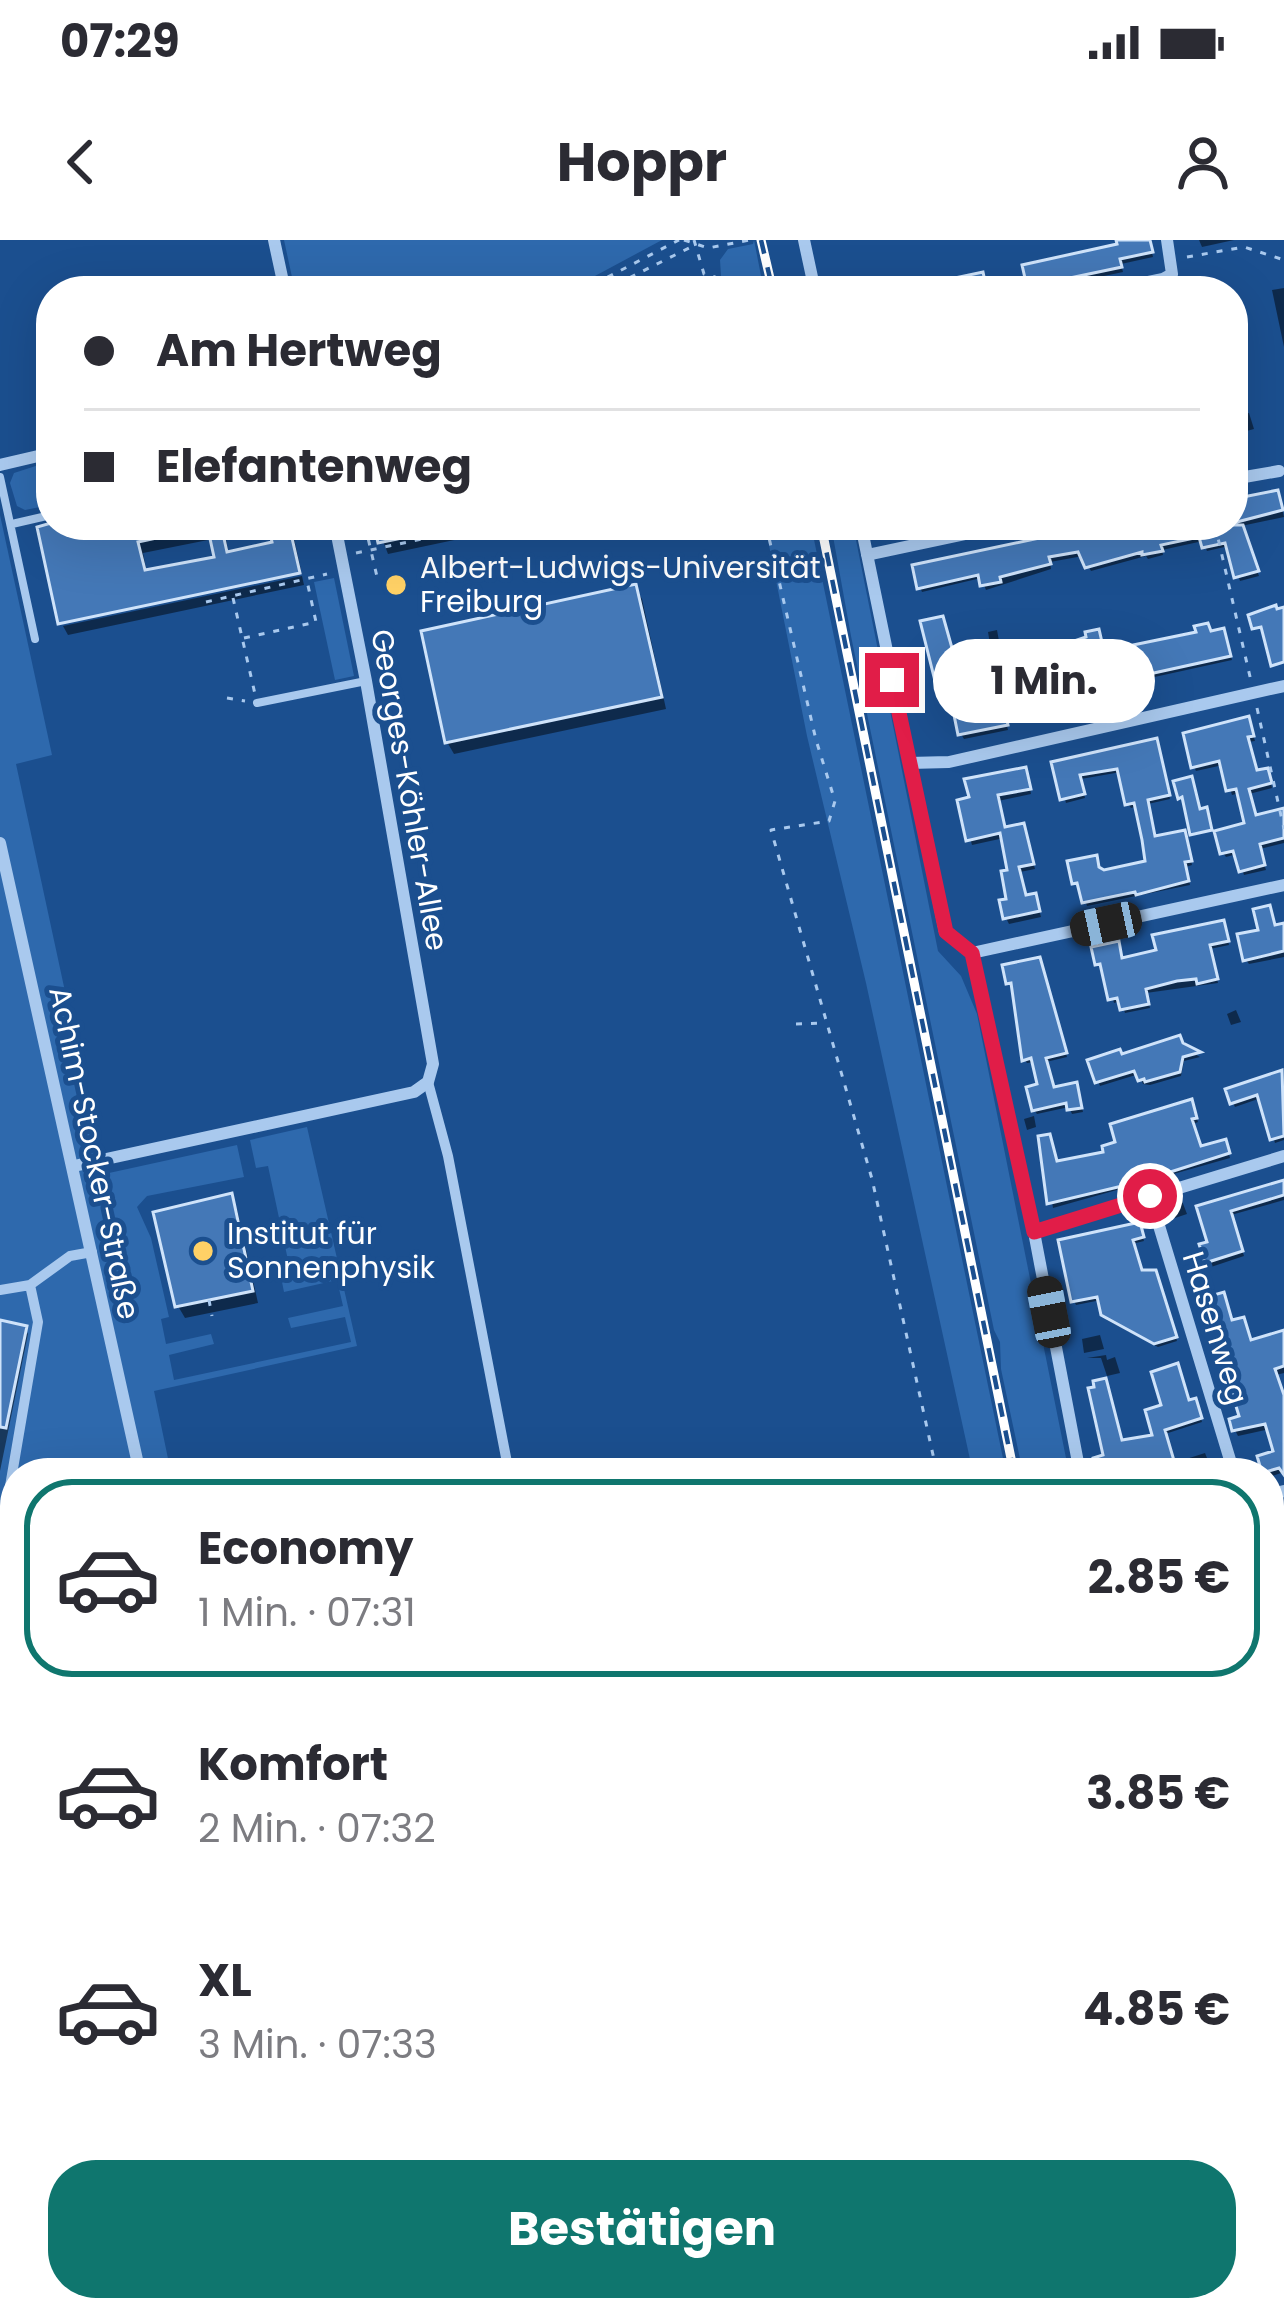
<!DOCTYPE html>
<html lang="de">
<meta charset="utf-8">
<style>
:root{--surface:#fff;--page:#f2f2f3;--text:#2b2b33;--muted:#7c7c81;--line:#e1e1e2;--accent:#0f766e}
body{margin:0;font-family:Poppins,sans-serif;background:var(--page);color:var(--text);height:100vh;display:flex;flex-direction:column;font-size:45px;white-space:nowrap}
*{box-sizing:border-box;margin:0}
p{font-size:39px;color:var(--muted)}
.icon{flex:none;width:66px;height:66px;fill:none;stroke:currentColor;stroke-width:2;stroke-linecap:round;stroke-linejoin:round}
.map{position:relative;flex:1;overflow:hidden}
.side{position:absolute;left:0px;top:1218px;width:1284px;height:864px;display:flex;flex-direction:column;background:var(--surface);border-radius:48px 48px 0 0;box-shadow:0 12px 48px #0002}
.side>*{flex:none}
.guide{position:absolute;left:36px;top:36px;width:1212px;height:264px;border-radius:48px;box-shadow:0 12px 48px #0002;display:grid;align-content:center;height:264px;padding:0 48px;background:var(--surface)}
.end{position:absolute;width:54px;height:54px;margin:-27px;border:15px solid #e11d48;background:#fff;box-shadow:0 0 0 6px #fff}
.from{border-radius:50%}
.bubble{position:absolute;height:84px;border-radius:42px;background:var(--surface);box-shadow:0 12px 48px #0002;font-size:39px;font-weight:700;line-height:84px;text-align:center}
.car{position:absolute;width:36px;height:72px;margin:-36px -18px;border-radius:15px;box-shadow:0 0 9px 3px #0007;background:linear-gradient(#222 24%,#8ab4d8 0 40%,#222 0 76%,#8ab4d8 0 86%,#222 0)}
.guide b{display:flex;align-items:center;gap:42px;height:114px;font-size:45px}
.guide b+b{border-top:3px solid var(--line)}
.guide i{width:30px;height:30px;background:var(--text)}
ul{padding:21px 0 0;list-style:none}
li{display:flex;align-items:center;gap:36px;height:198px;margin:0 24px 18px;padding:0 24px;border:6px solid transparent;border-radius:48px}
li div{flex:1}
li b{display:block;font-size:45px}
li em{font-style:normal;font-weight:700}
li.active{border-color:var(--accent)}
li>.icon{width:108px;height:108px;stroke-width:1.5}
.primary-button{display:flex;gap:24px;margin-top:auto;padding:24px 48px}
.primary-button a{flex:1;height:138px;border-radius:48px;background:var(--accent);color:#fff;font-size:48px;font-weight:700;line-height:138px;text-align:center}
.status{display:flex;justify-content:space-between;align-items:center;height:84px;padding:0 60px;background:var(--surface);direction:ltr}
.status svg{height:33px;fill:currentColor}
header{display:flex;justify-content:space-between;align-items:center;height:156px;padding:0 48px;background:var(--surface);font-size:54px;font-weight:700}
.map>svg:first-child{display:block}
</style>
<div class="status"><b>07:29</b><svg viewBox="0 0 49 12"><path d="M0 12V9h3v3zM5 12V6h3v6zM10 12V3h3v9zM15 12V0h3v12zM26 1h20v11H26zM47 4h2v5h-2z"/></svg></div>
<header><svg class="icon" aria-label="back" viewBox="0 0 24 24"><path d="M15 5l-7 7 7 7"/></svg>Hoppr<svg class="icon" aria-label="person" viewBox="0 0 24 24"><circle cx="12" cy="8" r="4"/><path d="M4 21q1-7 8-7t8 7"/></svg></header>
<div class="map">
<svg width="1284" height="2082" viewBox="0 0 1284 2082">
<rect width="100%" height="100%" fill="#1b4f8f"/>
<path fill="#2e69ad" d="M284,0H662L567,51H295Z
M754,0L764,51H722L720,20L728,9L753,4Z
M51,221V253L38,256L40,267L25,270L17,266L10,243L14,233Z
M0,275L52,515L16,524L105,937L109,933L237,905L244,937L147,956L137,967L151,998L169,1077L161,1079L166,1104L211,1094L214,1104L169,1115L174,1140L351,1102L345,1077L291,1088L288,1078L343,1066L337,1040L284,1052L282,1042L292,1039L268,926L256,928L250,900L307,887L357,1106L154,1151L171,1233H15V2067H1181L1184,2082H0Z
M765,285H811L1006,1233H973L866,743L807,496Z
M831,285H853L938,711L961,736L977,774L1069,1233H1023L1001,1129L1000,1102L994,1090L851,396Z
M334,338L354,436L335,440L314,342Z"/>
<path fill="#0007" fill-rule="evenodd" d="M1119,0H1149L1153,17L1121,24L1123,32L1033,51L1030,46L1121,7Z
M1199,0H1234L1202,7Z
M1222,41L1224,51H1214L1212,42Z
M1284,48V107L1272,50Z
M1233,149L1239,175L1249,173L1254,189L1235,194L1242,222L1233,224Z
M51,256V279L50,280L41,259Z
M1280,258L1284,277L1241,286L1259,336L1240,341L1229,306L1207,311L1203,301L1162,310L1163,315L1148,319L1146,316L1091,331L1083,316L1050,322L1051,329L986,350L981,338L922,352L920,347L1115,285L1237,288L1233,262Z
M55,285H266L225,294L229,315L275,305L271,285H291L301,330L61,380ZM213,299L217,319L147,333L143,313Z
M377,285H525L388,314Z
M302,336L304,345L68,395L63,386Z
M635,347L642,359L666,469L454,514L447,502Z
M945,384L961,444L942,449L939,444Z
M997,390L999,401H1006L1009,413L988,419L984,406L990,404L988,392Z
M1210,394L1225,396L1232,420L1027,465L1025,461L1039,427Z
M985,472L1004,473L1008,490L964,499L961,494Z
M1250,484L1255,501L1248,502L1257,533L1269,536L1272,548L1249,554L1255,578L1284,571V603L1260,609L1266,630L1244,635L1237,614L1226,617L1223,613L1248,585L1240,553L1232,555L1223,525L1196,531L1194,527Z
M1158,506L1170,559L1148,564L1155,599L1186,598L1192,625L1186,627L1190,645L1087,666L1081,647L1075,643L1099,631L1148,623L1138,566L1131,568L1128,564L1121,532L1081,539L1085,558L1066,563L1055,524Z
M1028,536L1031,554L998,561L1005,590L1025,592L1035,629L1020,632L1026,658L1037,661L1041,677L1009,684L1006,678L1011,632L1004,598L972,605L960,562Z
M1284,686V717L1249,724L1246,720L1275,688Z
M1225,687L1229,705L1210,709L1218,743L1146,753L1150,768L1125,773L1121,761L1114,763L1104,727L1098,724L1159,712Z
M1041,724L1067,817L1046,822L1053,850H1078L1083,872L1072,874L1069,867L1037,874L1034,870L1041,846L1035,822L1027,823L1025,820L1015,746L1009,743Z
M1236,770L1241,782L1231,785L1227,774Z
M1183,807L1200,817L1184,821L1181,836L1150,845L1143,844L1139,834L1100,846L1091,822Z
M1280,834L1284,853L1277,856L1284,876V900L1275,903L1261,858L1235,867L1233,863Z
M1193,867L1198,882L1193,884L1200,909L1227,907L1230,918L1053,968L1042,898L1057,925L1107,914Z
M1034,876L1036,887L1027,890L1024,879Z
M1284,941V960L1231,975L1244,1016L1211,1027L1203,1006L1211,1004L1199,968Z
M230,957L237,969L258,1063L185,1078L178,1066Z
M1182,961L1187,974L1175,978L1170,965Z
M1141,990L1144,1001L1132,1004L1141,1033L1156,1037L1177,1101L1158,1107L1107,1080L1101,1060L1076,1065L1074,1061Z
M0,1083L25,1088L28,1094L0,1231Z
M1232,1083L1251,1104L1284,1093V1133L1276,1135L1284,1158V1232L1269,1237L1260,1218L1276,1210L1270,1189L1238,1196L1235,1190L1242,1178Z
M1100,1095L1104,1109L1084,1113L1082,1099Z
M1106,1115L1107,1120L1115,1117L1120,1133L1107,1136L1101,1118H1087Z
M1189,1164L1197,1166L1202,1182L1165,1194L1175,1228L1152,1233H1107L1121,1204L1156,1197Z
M1205,1213L1213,1233H1187L1183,1220Z
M1269,1463L1278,1483L1270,1485L1280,1515L1284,1514V1546L1278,1548L1275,1542L1269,1544Z
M1284,1628V1646L1271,1649L1273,1659L1269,1661V1632Z
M1284,1730V1773L1269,1776V1733Z
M1284,1822V1847L1269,1855V1824Z
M1284,1967V1997L1269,2000V1970Z
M429,2067H452L451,2075L433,2074Z
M1284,2070V2082H1265L1263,2075Z"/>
<path fill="#4478b7" stroke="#cfe3fa" stroke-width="3" d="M1116,0H1150L1153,12L1120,19L1122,27L1027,47L1022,25L1117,4Z
M983,32L987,51H923L922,45Z
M1278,250L1283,270L1233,283V259Z
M51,283L189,285V291L138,302L145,330L214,317L207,285H221L227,312L272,302L268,285H289L300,333L58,384L37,287Z
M374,285H436V291L378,303Z
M1101,285H1243L1259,331L1234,338L1225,303L1202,308L1199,297L1161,305L1163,311L1142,315V312L1085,328L1078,312L1049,317L1051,324L1000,337L1001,342L980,346L978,335L917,349L912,325Z
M636,344L662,457L445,503L421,391Z
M1276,365L1277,369L1284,367V422L1271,426L1261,387L1252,389L1248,375Z
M943,376L961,440L936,445L920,381Z
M1208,383L1211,391L1224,388L1231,416L1022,462L1014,407L1034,403L1039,424L1080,414L1077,400L1086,397L1085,392L1099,389L1104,411L1196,392L1194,386Z
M980,449L985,469L1003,464L1008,485L958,495L954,475L962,473L958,455Z
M1249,476L1254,496L1248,497L1257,530L1268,528L1272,543L1249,549L1256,575L1284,568V598L1260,604L1265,625L1239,632L1233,611L1220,614L1214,591L1244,583L1236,549L1226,551L1219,521L1191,528L1183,493Z
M1157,498L1170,555L1148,560L1155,596L1185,590L1192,621L1185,622L1189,641L1136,655L1135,652L1082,663L1077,643L1072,644L1067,621L1097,615L1099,627L1104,630L1145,621L1142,600L1134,563L1125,565L1117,529L1080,535L1085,554L1060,560L1051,522Z
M1026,527L1031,549L998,555L1005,587L1024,583L1034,624L1019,627L1026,655L1036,653L1040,671L1003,679L999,660L1006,659L1001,631L1007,630L1000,593L966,601L957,560L969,557L964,539Z
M1192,536L1200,569L1207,567L1212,590L1190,595L1182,557L1178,559L1173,541Z
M1270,665L1275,685L1284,683V711L1243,721L1237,694L1258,690L1253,669Z
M1224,680L1229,701L1210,705L1218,739L1197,744L1196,739L1177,741L1146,749L1149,764L1120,770L1117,758L1108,760L1100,724L1095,725L1091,707L1119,701L1122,718L1156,710L1152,695Z
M1040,717L1067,813L1046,818L1054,847L1077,842L1082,868L1067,870L1066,863L1032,871L1026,847L1037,844L1031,818L1022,821L1011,743L1006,744L1002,725Z
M1180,795L1183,803L1201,812L1183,817L1180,832L1145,842L1144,839L1138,841L1134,831L1095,843L1087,820L1120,809L1122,814Z
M1282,830L1284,896L1270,900L1257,855L1230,864L1225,849Z
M1192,859L1197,878L1192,879L1201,906L1226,899L1230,913L1139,942L1047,964L1038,896L1050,894L1057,921L1103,912L1102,906L1115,902L1110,884Z
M1284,940V955L1231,971L1243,1011L1205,1023L1199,1004L1207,1002L1196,966Z
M232,953L253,1051L175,1067L153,972Z
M1140,982L1144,997L1133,1000L1142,1030H1156L1177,1097L1154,1104L1101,1075L1097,1057L1071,1062L1058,1000Z
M1224,1052L1232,1080L1244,1077L1251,1100L1284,1090V1126L1275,1129L1284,1155V1235L1279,1228L1262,1233L1257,1216L1273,1211L1265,1184L1232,1191L1229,1179L1239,1176L1203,1058Z
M0,1080L27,1086L6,1188L0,1187Z
M1178,1123L1189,1160L1196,1158L1202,1178L1165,1190L1175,1224L1147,1233H1095L1093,1218L1103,1215L1088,1148L1094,1147L1093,1141L1106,1138L1122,1200L1152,1195L1145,1170L1161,1165L1151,1132Z
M1276,1713L1278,1728L1284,1727L1281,1741L1284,1769L1269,1772V1714Z"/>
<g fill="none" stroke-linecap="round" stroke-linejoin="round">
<path stroke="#a9c9ee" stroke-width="3" stroke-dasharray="6 9" stroke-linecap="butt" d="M684,0L708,8L750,0
M694,0L704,34L715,37L717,51
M1187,17L1244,7L1284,20
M581,51L679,0
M603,51L695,5
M365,285L378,341
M766,285L816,500L835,561L829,581L771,590L872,939L937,1233
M1215,285L1251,441
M356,313L489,285
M233,358L255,454
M206,362L327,334
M244,398L316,382L307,341
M227,458L245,461
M1257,468L1284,589
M796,784L823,783
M209,1060L212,1076
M0,1752L15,1753
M0,1814L15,1795
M91,2067L95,2082
M1029,2067L1032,2082
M1159,2067L1163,2082
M703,2082L717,2067L735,2082
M715,2082L717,2069"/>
<path stroke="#a9c9ee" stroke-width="8" d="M0,237L35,399
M12,284L51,275
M257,463L366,441
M0,1493L15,1409
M0,1512L15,1535"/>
<path stroke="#a9c9ee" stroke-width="10" d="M428,842L448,916L509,1233
M0,1050L30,1045L70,1016L92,1012
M0,1305L38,1082L30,1045"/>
<path stroke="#a9c9ee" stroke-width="12" d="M274,0L285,51
M804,0L815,51
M1105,51L1163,39
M1166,51L1163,39L1172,34L1167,0
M0,225L51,213
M1233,239L1279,231
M861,285L945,692L972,713L1034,992L1080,1233
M867,315L1008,285
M909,523L949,522L1284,446
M0,603L140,1233
M972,713L1284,645
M74,926L414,852L428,842L433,824L366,441L335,285
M1150,956L1234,1233
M1034,992L1284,916
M1269,1255L1284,1251
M1269,1343L1284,1390
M1269,1585L1284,1584
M0,1614L15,1610
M1269,1804L1284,1801
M1269,2022L1284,2019"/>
<g stroke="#fff" stroke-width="9">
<path id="rail" d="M761,0L773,51
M821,285L1014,1233
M1186,2067L1190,2082"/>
</g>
<use href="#rail" stroke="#1b4f8f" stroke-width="4.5" stroke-dasharray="14" stroke-linecap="butt"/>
</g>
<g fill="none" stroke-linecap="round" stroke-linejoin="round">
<path stroke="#e11d48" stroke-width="15" d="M892,440L946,692L972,713L1034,992L1150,956"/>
</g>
<g fill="#ffd166" stroke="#1b4f8f" stroke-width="4.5">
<circle cx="396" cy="345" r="12"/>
<circle cx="203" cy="1011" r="12"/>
</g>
<g text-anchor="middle" stroke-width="10" stroke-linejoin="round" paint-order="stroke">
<g font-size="30" fill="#fff" stroke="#1b4f8f" text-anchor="start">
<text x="420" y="338">Albert-Ludwigs-Universität<tspan x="420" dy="34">Freiburg</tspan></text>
<text x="227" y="1004">Institut für<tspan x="227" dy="34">Sonnenphysik</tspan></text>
</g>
<g font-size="30" fill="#fff" stroke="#1b4f8f">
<text transform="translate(409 550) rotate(80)" y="10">Georges-Köhler-Allee</text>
<text transform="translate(94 913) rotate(78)" y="10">Achim-Stocker-Straße</text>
<text transform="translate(1215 1088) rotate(73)" y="10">Hasenweg</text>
</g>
</g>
</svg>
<i class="end from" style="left:1150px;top:956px"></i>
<i class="end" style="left:892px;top:440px"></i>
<div class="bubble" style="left:933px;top:399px;width:222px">1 Min.</div>
<i class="car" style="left:1106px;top:684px;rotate:258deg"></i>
<i class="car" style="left:1049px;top:1072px;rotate:349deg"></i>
<div class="guide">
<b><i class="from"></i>Am Hertweg</b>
<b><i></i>Elefantenweg</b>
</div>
<section class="side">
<ul>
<li class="active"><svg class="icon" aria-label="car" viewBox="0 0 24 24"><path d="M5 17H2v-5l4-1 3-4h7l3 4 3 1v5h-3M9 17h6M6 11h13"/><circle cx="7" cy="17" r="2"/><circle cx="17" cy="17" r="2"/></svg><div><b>Economy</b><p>1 Min. · 07:31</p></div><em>2.85 €</em></li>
<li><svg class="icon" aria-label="car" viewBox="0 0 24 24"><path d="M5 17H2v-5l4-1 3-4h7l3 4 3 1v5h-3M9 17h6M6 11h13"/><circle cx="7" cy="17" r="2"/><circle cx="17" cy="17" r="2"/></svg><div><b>Komfort</b><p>2 Min. · 07:32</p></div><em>3.85 €</em></li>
<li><svg class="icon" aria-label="car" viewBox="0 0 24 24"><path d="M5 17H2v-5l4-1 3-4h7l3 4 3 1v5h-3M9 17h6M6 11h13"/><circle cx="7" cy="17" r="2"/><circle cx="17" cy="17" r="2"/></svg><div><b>XL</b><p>3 Min. · 07:33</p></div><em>4.85 €</em></li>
</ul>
<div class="primary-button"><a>Bestätigen</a></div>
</section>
</div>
